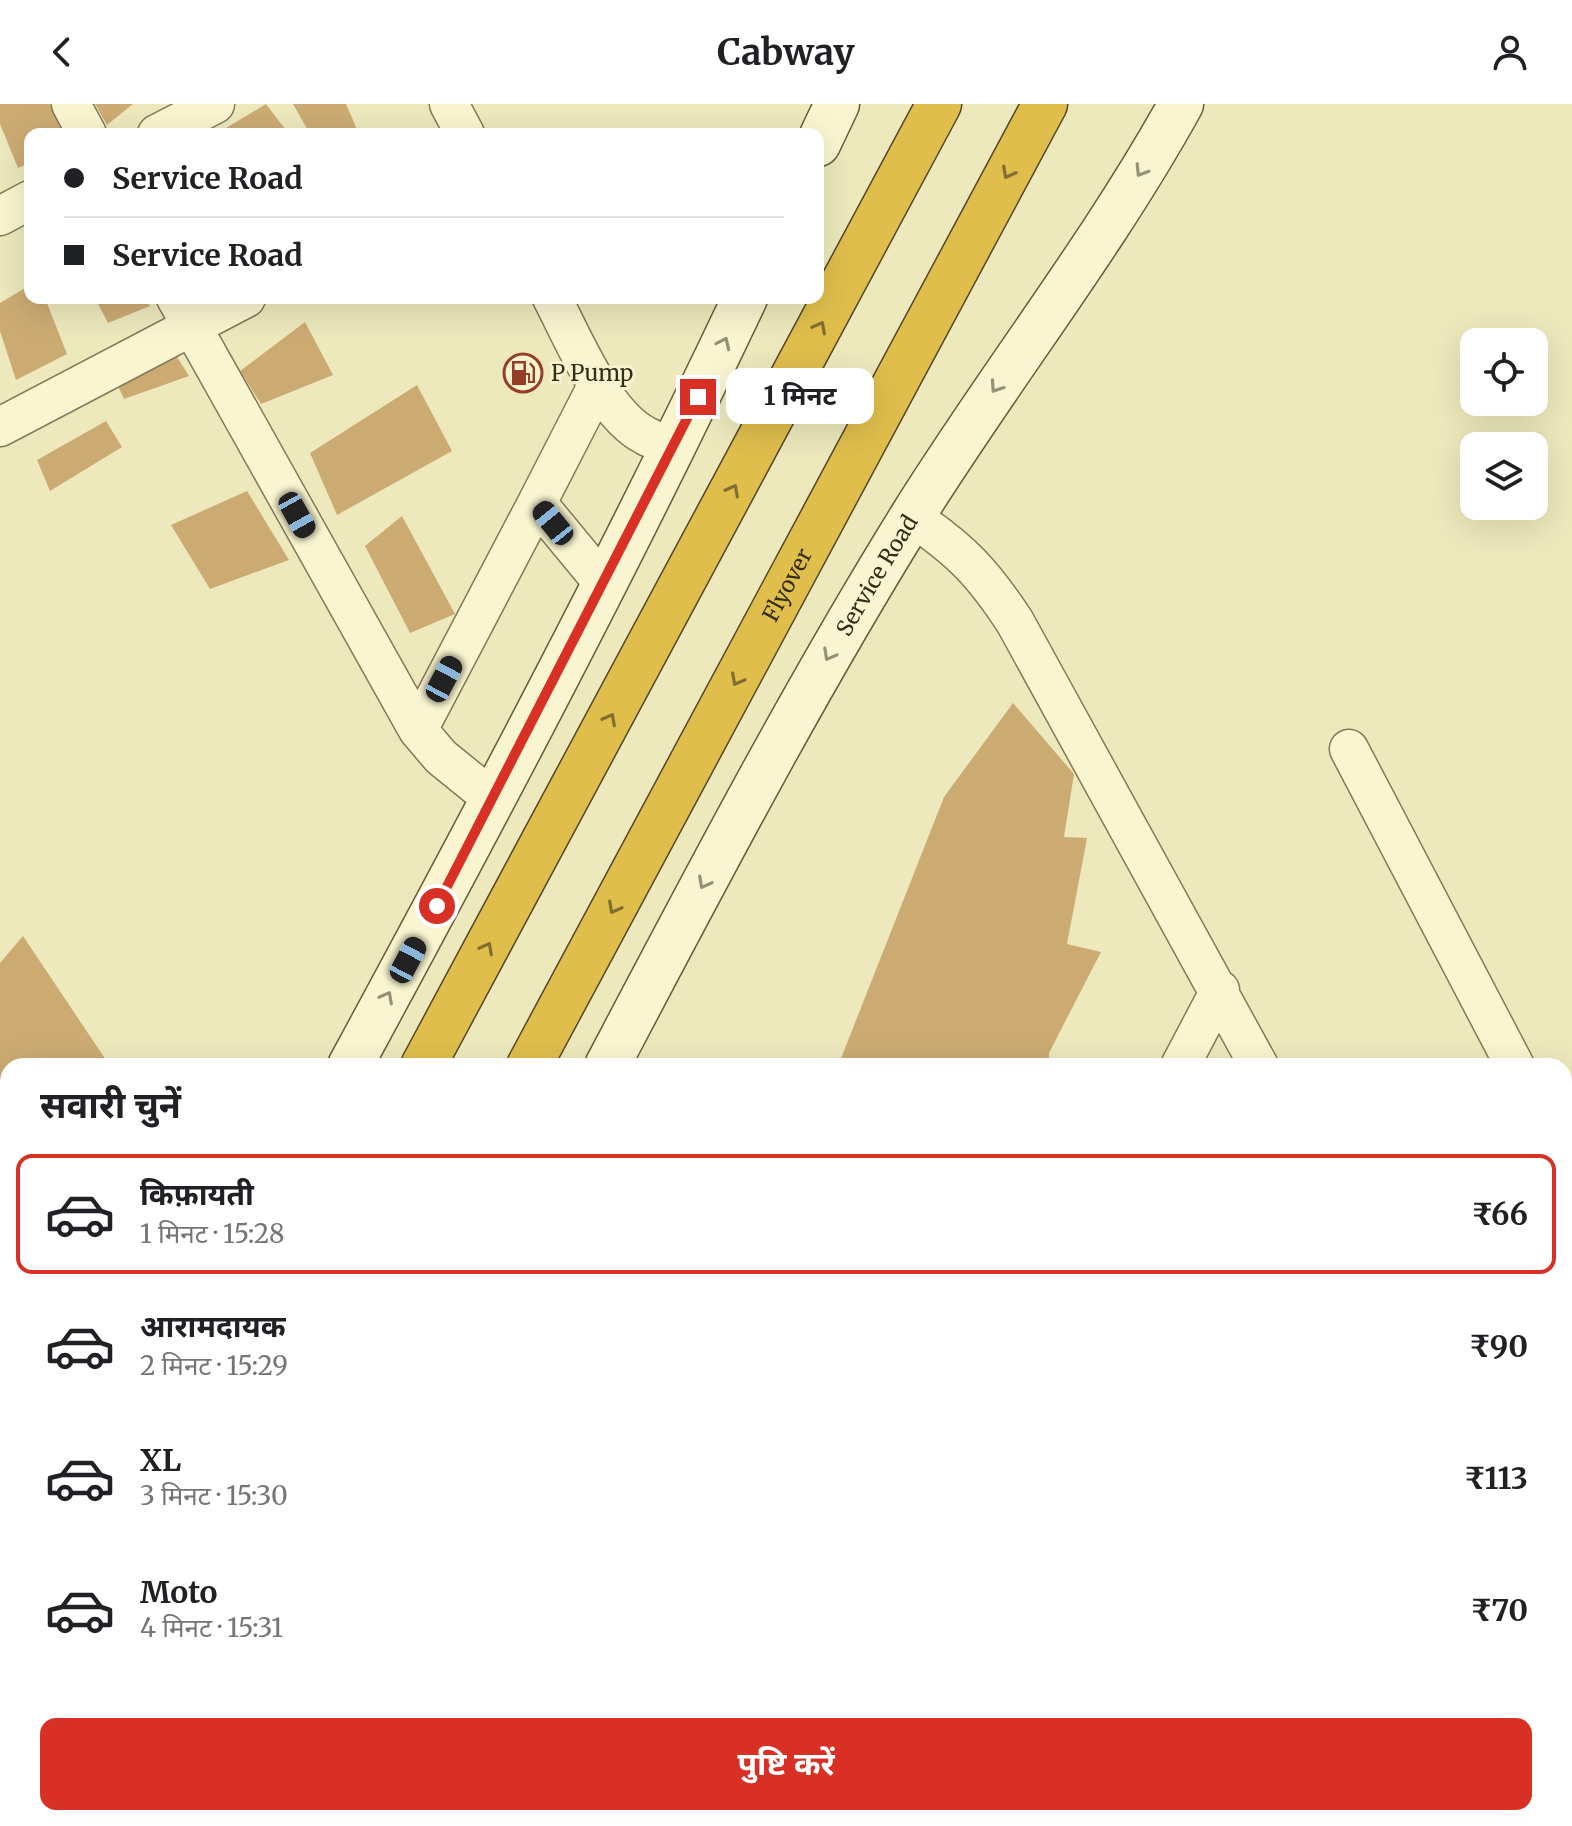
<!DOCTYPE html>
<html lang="hi">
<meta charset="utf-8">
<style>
:root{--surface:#fff;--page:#f2f2f2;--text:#202124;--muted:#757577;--line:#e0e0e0;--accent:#d93025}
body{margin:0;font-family:Merriweather,"Noto Sans Devanagari",serif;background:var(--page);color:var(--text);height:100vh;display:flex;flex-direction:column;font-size:30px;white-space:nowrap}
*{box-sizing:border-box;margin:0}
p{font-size:26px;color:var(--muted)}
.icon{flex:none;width:44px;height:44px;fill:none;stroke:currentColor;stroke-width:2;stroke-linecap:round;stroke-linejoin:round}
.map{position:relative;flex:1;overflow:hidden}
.side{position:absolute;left:0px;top:954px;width:1572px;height:768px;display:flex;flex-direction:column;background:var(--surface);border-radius:24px 24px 0 0;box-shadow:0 8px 32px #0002}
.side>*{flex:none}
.banner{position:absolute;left:24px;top:24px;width:800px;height:176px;border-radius:16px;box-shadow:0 8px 32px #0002;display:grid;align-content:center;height:176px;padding:0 40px;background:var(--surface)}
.buttons{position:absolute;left:1460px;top:224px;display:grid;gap:16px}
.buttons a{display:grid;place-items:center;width:88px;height:88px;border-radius:16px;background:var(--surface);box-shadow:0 8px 32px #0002;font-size:40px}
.end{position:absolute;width:36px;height:36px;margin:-18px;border:10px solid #d93025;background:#fff;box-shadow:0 0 0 4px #fff}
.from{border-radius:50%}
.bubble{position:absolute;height:56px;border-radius:16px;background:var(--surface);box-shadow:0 8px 32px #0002;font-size:26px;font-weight:700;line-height:56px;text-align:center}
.car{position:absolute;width:24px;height:48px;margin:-24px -12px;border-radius:10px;box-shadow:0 0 6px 2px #0007;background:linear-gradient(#222 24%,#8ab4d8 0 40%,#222 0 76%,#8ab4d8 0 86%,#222 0)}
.banner b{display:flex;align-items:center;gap:28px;height:76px;font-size:30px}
.banner b+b{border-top:2px solid var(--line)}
.banner i{width:20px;height:20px;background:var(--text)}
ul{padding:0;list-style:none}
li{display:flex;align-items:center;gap:24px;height:120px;margin:0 16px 12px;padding:0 24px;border:4px solid transparent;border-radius:16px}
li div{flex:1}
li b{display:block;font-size:30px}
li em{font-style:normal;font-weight:700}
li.active{border-color:var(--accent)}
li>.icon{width:72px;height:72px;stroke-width:1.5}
h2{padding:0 40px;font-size:36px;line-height:96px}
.primary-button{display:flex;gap:16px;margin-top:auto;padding:16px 40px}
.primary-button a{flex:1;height:92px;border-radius:16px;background:var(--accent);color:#fff;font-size:32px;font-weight:700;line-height:92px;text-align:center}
header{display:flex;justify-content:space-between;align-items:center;height:104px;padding:0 40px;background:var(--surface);font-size:36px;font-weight:700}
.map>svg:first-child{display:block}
</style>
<header><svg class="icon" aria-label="back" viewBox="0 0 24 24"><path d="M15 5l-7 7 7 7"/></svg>Cabway<svg class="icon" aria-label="person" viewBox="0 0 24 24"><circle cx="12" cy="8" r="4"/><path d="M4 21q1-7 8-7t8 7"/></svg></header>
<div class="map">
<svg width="1572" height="1722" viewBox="0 0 1572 1722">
<rect width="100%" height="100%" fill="#ede9bd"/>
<path fill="#ccab73" d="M0,0H50L63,30H30V59L18,64L0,20Z
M95,0H133L107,21Z
M266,0L289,30H223L221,27Z
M293,0H346L359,30H310Z
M30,181V194H45L67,250L16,276L0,227V199Z
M95,194H146L150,202L108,219Z
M305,218L333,271L261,300L240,267Z
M172,245L189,272L124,295L118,282Z
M417,281L452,347L337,411L310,349Z
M106,317L122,343L50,387L37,356Z
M247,387L289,456L210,485L171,421Z
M402,412L455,510L410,529L365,442Z
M1013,599L1074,670L1064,733L1087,734L1067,840L1101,848L1049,949V962H838L944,693Z
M23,832L110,962H8V987L0,976V859Z
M3,1176L8,1181V1265L0,1261Z"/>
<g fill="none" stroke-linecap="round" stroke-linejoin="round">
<g stroke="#857957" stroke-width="41">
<path id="street" d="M71,0L87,30
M449,0L465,30
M157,30L215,0
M0,112L30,96
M176,194L418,626L441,653L494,696
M552,194C573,234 604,311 646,332C655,337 666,339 675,343
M0,323L246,194
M537,399L598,280
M912,413C961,446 983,469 1015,518L1259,962
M418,626L537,399L604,480
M1349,645L1515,962
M1180,962L1220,886
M1564,1055L1572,1071
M1564,1541L1572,1555
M1253,1714L1260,1722
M1337,1722L1349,1714"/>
</g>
<g stroke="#675a3a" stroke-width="47">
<g id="secondary">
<path d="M818,40L837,0"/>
<path d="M350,962C487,709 622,454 745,194"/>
<path id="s1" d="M607,962C705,776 802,590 913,411C999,273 1102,143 1181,0"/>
<path d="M0,1306L8,1309"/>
<path d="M0,1612L8,1597"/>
<path d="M203,1722L208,1714"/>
</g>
</g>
<g stroke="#53462b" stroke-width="47">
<g id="highway">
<path d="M423,962L939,0"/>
<path id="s2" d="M529,962L1045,0"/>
<path d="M15,1722L19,1714"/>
<path d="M119,1722L123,1714"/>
</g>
</g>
<use href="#street" stroke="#f9f5d0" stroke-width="38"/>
<use href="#secondary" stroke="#f9f5d0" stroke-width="44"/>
<use href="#highway" stroke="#dfbe4c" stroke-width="44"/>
</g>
<defs><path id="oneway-chevron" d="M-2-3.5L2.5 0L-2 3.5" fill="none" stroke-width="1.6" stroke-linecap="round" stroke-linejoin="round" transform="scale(2)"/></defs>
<g stroke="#969176">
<use href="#oneway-chevron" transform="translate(1141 67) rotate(122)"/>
<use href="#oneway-chevron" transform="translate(724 239) rotate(-65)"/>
<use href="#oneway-chevron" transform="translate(996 283) rotate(124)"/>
<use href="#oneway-chevron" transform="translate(829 551) rotate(119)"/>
<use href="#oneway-chevron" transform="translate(704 779) rotate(118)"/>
<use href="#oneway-chevron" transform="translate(387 893) rotate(-62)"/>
</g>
<g stroke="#816e31">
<use href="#oneway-chevron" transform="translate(1008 69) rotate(118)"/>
<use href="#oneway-chevron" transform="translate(820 223) rotate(-62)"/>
<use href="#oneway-chevron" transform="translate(733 386) rotate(-62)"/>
<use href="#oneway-chevron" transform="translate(737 576) rotate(118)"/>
<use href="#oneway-chevron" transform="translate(610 615) rotate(-62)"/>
<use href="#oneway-chevron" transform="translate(614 804) rotate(118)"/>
<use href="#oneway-chevron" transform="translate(487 844) rotate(-62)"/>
</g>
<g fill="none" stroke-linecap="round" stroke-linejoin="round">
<path stroke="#d93025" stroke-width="10" d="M437,802L698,293"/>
</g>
<defs>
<g id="fuel-ring" transform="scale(2)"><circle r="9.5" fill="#f5f2cd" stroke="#943d27" stroke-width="1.5"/><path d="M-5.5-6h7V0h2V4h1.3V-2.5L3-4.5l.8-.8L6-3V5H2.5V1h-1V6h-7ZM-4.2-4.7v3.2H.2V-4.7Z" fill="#943d27"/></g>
</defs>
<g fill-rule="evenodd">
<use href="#fuel-ring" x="523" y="269"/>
</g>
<g text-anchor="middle" stroke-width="6" stroke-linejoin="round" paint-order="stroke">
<g font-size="22" fill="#342d1b" stroke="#f5f2cd" text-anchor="start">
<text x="551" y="277">P Pump</text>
</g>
<g font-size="22" fill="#342d1b" stroke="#f5f2cd">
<text dy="8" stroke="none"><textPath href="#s1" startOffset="560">Service Road</textPath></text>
<text dy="8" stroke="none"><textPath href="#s2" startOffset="546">Flyover</textPath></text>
</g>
</g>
</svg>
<div class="buttons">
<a><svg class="icon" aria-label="locate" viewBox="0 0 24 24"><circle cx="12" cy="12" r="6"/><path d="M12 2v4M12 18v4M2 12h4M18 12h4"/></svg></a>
<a><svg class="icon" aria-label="layers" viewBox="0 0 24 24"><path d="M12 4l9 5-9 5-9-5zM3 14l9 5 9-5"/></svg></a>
</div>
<i class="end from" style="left:437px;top:802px"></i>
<i class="end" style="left:698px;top:293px"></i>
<div class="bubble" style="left:726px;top:264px;width:148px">1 मिनट</div>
<i class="car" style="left:297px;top:411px;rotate:151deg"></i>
<i class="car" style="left:553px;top:419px;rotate:321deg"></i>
<i class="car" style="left:444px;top:575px;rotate:28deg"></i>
<i class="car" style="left:408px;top:856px;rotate:28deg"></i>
<div class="banner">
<b><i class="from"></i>Service Road</b>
<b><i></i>Service Road</b>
</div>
<section class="side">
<h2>सवारी चुनें</h2>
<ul>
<li class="active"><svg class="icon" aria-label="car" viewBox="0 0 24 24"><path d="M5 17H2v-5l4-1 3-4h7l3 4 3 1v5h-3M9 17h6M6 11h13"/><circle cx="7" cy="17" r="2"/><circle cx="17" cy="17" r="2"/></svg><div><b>किफ़ायती</b><p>1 मिनट · 15:28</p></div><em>₹66</em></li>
<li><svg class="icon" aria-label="car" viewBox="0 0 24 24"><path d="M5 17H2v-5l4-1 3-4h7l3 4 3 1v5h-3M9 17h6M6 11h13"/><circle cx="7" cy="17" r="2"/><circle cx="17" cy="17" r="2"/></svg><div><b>आरामदायक</b><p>2 मिनट · 15:29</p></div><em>₹90</em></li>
<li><svg class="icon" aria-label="car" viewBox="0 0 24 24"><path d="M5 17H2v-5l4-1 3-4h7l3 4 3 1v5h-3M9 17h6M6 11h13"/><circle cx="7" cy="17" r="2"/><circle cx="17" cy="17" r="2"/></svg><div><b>XL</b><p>3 मिनट · 15:30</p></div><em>₹113</em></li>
<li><svg class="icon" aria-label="car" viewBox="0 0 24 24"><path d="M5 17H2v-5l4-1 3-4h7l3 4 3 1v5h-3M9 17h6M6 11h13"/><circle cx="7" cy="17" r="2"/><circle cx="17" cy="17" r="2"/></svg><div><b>Moto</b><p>4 मिनट · 15:31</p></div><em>₹70</em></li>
</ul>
<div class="primary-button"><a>पुष्टि करें</a></div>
</section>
</div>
